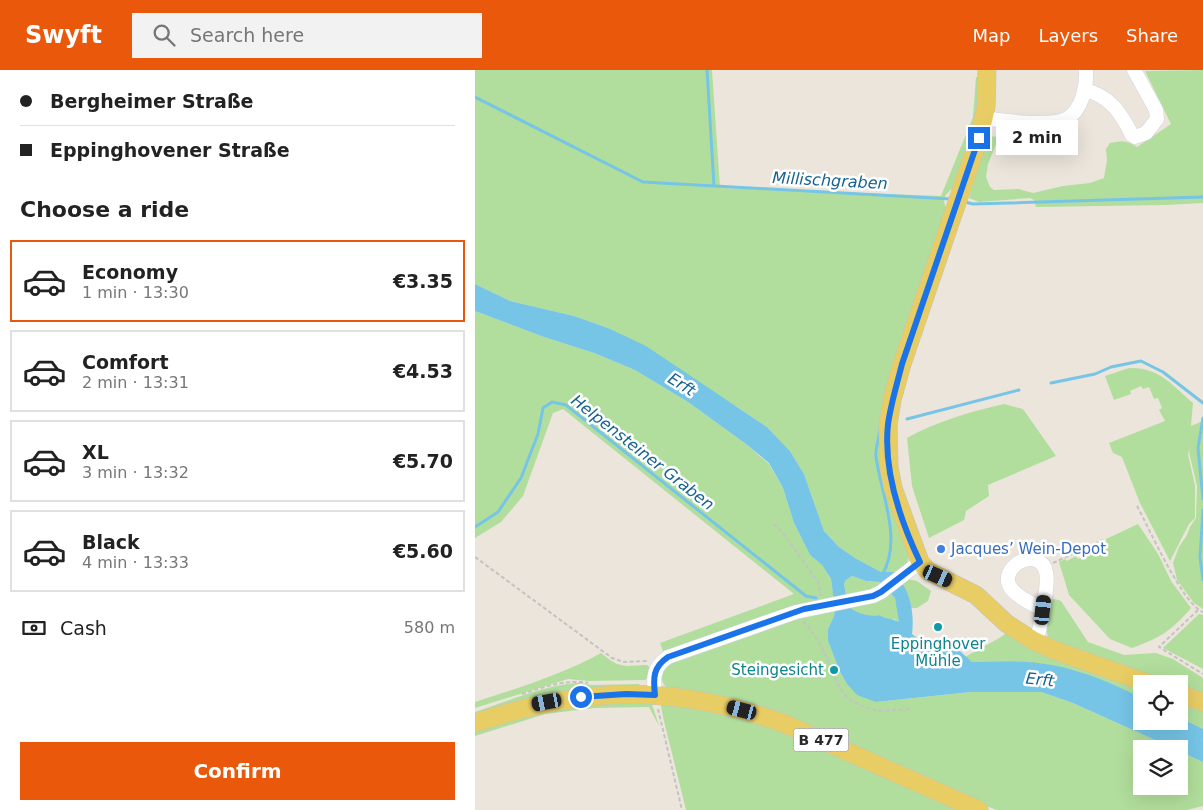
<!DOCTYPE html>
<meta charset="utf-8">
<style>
:root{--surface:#fff;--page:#f2f2f2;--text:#222;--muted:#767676;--line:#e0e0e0;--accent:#ea580c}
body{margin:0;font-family:"DejaVu Sans",sans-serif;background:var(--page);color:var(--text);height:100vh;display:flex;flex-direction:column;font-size:19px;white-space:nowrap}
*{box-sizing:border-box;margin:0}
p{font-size:16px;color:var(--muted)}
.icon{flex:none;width:28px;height:28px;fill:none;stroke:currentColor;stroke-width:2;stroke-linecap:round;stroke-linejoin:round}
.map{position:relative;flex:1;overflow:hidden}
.details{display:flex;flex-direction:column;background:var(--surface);width:475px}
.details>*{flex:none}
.banner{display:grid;align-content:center;height:110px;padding:0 20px;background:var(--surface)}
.fabs{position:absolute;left:658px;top:605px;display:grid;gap:10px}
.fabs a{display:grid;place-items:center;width:55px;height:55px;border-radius:0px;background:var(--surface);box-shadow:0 5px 20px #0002;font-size:25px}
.end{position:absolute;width:22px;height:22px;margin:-11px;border:6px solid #1a73e8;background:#fff;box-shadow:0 0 0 2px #fff}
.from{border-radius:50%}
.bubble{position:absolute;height:35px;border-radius:0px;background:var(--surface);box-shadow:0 5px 20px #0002;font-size:16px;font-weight:700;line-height:35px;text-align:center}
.car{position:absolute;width:15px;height:30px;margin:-15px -8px;border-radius:6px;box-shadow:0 0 4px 1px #0007;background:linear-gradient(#222 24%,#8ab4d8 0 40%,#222 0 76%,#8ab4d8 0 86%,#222 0)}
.banner b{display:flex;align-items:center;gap:18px;height:48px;font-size:19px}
.banner b+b{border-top:1px solid var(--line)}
.banner i{width:12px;height:12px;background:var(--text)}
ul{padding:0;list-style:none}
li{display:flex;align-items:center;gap:15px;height:82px;margin:0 10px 8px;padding:0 10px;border:2px solid var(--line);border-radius:0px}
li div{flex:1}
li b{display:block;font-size:19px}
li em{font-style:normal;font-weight:700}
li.selected{border-color:var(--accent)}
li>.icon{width:45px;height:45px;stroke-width:1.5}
h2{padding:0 20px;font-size:22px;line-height:60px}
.pay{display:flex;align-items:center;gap:12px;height:55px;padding:0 20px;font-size:19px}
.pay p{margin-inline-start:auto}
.button{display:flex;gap:10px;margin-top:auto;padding:10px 20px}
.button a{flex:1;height:58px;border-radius:0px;background:var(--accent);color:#fff;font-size:20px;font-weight:700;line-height:58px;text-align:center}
header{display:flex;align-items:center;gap:30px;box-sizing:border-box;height:70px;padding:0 25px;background:var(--accent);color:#fff}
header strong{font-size:24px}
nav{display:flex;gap:28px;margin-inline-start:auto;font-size:18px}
.search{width:350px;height:45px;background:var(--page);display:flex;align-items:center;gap:12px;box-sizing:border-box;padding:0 18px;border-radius:0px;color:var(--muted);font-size:19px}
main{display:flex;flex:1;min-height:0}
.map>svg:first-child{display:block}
</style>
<header>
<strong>Swyft</strong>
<div class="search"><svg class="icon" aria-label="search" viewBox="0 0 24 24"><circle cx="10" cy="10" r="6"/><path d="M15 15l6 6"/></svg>Search here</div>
<nav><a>Map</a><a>Layers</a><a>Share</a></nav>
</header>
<main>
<section class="details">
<div class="banner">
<b><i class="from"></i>Bergheimer Straße</b>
<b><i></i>Eppinghovener Straße</b>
</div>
<h2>Choose a ride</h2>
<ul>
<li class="selected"><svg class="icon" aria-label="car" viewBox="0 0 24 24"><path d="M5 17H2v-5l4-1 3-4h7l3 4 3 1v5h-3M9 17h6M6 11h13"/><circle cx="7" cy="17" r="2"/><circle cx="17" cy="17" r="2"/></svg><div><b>Economy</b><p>1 min · 13:30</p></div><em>€3.35</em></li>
<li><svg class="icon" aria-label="car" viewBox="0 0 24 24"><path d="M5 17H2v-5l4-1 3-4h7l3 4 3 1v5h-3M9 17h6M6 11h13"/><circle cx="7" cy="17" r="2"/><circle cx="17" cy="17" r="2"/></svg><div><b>Comfort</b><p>2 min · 13:31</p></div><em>€4.53</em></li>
<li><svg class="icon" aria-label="car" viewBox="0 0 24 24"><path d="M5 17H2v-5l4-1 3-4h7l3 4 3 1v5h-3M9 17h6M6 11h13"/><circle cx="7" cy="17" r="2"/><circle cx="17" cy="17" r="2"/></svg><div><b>XL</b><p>3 min · 13:32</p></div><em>€5.70</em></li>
<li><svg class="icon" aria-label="car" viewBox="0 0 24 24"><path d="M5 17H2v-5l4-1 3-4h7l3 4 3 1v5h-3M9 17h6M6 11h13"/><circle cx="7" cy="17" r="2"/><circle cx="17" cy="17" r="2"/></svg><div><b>Black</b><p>4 min · 13:33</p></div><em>€5.60</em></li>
</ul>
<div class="pay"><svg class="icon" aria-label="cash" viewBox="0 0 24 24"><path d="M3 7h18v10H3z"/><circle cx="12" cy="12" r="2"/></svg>Cash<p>580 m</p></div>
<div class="button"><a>Confirm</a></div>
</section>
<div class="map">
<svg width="728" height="740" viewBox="0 0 728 740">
<rect width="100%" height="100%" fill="#ebe5dc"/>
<path fill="#b1de9c" d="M0,0H237L245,118L466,126L498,47L501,7L507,8L504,48L480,115L470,126L469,132L472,141L412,330L434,486L432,494L420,502H406L380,488L364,477L349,461L329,404L315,381L292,357L264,338L133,258L99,246L35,231L0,214Z
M728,0V133L691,135L561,137L559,130L555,128L504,132L494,128L512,66L524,67L513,94L511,107L515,117L519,120L543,119L558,123L588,116L615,113L629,108L632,90L631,79L635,73C646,71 652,70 662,77L696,54L670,1Z
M0,241L69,267L119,283L160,300L213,332L271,374L294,394L308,418L319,453L335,485L347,495L356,509L359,530L189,584L185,573L319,524L88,339L78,343L48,426L26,452L0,468Z
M654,298C684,297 697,315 718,333L716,356L728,351V539L719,533L702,510L698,493L704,477L712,465L715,457L721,448L722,416L714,382L715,376L713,384L720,416V448L714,454L695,491L665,433L647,387L638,383L634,373L690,351L684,340L687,338L683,328L679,329L674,317L668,319L666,316L655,321L656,324L639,330L630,306Z
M529,334L548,339L581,386L513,415L514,426L491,441L489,450L454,468L437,416L432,368C462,351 495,342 529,334Z
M663,454L683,484L696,511L716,538C696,561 685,568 657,578L635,569L594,525L584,492L590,489L592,491L601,486L603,489L622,480L621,477L631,473V469Z
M377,506L391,511L403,512L407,515L402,519L371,528L369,514L371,510Z
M432,509L442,511L456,521L453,531L442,538H436C435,529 430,521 428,512Z
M415,523L420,528L425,550L424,552L419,549L412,550L404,545C394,547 381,543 373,536Z
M580,529L586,531L613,572L649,585L681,583L698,589L728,608V628L704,619V614H688L576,576C569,561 571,546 573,530Z
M360,539L359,546L353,559V571L365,602L372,614L401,632L496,622H566L598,633L700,679H666V716H704V681L728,692V736L712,740H522L191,617C183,607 188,602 194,592L314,548Z
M724,544L728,545V599L688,578Z
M535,560L666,616V628L618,607L553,592H497L490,587L526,567Z
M126,583C145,599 148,596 172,595L175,598L174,607L170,610L114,611L93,609L0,638V632C43,618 86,605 126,583Z
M104,613L116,615L165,614L159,618L0,648V642C30,632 73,614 104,613Z
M704,628L728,636V659L704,647Z
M176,631L184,656L174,637L120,638L70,644L0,666V659L90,634Z
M190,631L278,649L490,740H211L188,647L186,636Z"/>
<path fill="#76c5e7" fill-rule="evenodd" d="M0,214L35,231L99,246L133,258L171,276L292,357L315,381L329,404L349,461L364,477L380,488L406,502H420C434,519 440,541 437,564L450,574L466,568L475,572L497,592C515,592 534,591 552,592C591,594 632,610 666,628V651H704V647L728,659V692L704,681V679H700L598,633L566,622H496L401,632L382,625L372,614L365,602L353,571V559L359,546L360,539L356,509L347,495L335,485L319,453L308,418L294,393L271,374L213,332L160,300L119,283L69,267L0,241ZM377,506L391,511L404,512L420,528L424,552C417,548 412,550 404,545C394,547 381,543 373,536L369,514L371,510Z"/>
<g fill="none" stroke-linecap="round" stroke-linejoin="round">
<path stroke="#76c5e7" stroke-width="3" d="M232,0L239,116
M0,27L168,112L476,129
M490,132L498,134L728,127
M576,313L620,304L636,297L666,291L688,302L728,333
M728,348L723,378L728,429
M432,349L544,320
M405,360C404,369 400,379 401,387C406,423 428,471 407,505
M728,440L725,487L728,510
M0,457L23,442L46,408L63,364L68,338L77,332L91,335L331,526L341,528"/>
<g stroke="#d2d4e2" stroke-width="15">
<path id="minor" d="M610,20C635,26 646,43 657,65L660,67L671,63L682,49L681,40L659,0
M509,48C527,51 575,57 591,49C607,41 612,16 611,0
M559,571L564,561L568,540C558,534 539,526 534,515C526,494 565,476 571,502C574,513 569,529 568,540
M180,625C178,608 178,597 193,587L321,542L398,526L406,522L445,492"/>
</g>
<g stroke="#c3c3c3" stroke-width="19">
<path id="major" d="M512,0L511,37L504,68L427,294L417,330L413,355L414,397L418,418L445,492L453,501L501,525L531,553L559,571L579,580L675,614
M704,624L728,632
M0,653C111,616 197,614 308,653L504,740"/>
</g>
<path stroke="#c3c3c3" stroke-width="2" stroke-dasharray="4 2.5" stroke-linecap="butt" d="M662,436C674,458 708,535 728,542
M299,454L308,463L343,512L346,526
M0,487L137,588L149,592L173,591
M578,493L628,470
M723,540L684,577L728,604
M328,551C336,560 343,570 348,580C364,611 360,631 401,640C411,642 425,639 436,639
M47,624C70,617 90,609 113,613
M183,639L207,740"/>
<use href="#minor" stroke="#fff" stroke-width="14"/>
<use href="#major" stroke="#e8cd65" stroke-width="18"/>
</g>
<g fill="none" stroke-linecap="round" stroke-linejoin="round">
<path stroke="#1a73e8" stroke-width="6" d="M106,627L151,624L180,625C178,608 178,597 193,587L329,539L398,526L406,522L445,492C425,450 408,401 413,354C416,333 422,314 427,294L504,68"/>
</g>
<circle fill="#3f7fe0" stroke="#fff" stroke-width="2" cx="466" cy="479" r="5"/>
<g fill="#0f9aa8" stroke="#fff" stroke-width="2">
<circle cx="463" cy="557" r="5"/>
<circle cx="359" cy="600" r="5"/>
</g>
<g text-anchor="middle" stroke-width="5" stroke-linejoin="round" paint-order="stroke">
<rect fill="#fff" stroke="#6a6a6a" stroke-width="1" x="318.5" y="658.5" width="55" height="23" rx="4"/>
<g font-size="14" font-weight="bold" fill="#2a2a2a">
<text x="346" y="675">B 477</text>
</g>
<g font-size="15" fill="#366cbe" stroke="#fff" text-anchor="start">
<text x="476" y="484">Jacques’ Wein-Depot</text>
</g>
<g font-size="15" fill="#0d838f" stroke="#fff">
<text x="463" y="579">Eppinghover<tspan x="463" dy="17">Mühle</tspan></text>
<text x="349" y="605" text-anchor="end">Steingesicht</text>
</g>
<g font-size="16" font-style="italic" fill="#166392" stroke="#fff">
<text transform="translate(355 110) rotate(3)" y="6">Millischgraben</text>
<text transform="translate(207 314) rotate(32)" y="6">Erft</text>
<text transform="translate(168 382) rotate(38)" y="6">Helpensteiner Graben</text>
<text transform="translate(565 609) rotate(6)" y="6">Erft</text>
</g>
</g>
</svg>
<div class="fabs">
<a><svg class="icon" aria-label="locate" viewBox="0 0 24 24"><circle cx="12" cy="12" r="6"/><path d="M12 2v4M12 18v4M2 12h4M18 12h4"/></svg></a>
<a><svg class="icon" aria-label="layers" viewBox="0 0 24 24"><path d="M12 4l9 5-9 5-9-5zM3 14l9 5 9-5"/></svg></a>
</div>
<i class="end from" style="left:106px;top:627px"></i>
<i class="end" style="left:504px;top:68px"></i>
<div class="bubble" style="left:521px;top:50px;width:82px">2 min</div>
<i class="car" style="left:463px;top:506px;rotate:114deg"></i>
<i class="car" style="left:568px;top:540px;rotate:6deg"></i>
<i class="car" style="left:72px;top:632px;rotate:259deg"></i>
<i class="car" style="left:267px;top:640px;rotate:285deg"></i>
</div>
</main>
